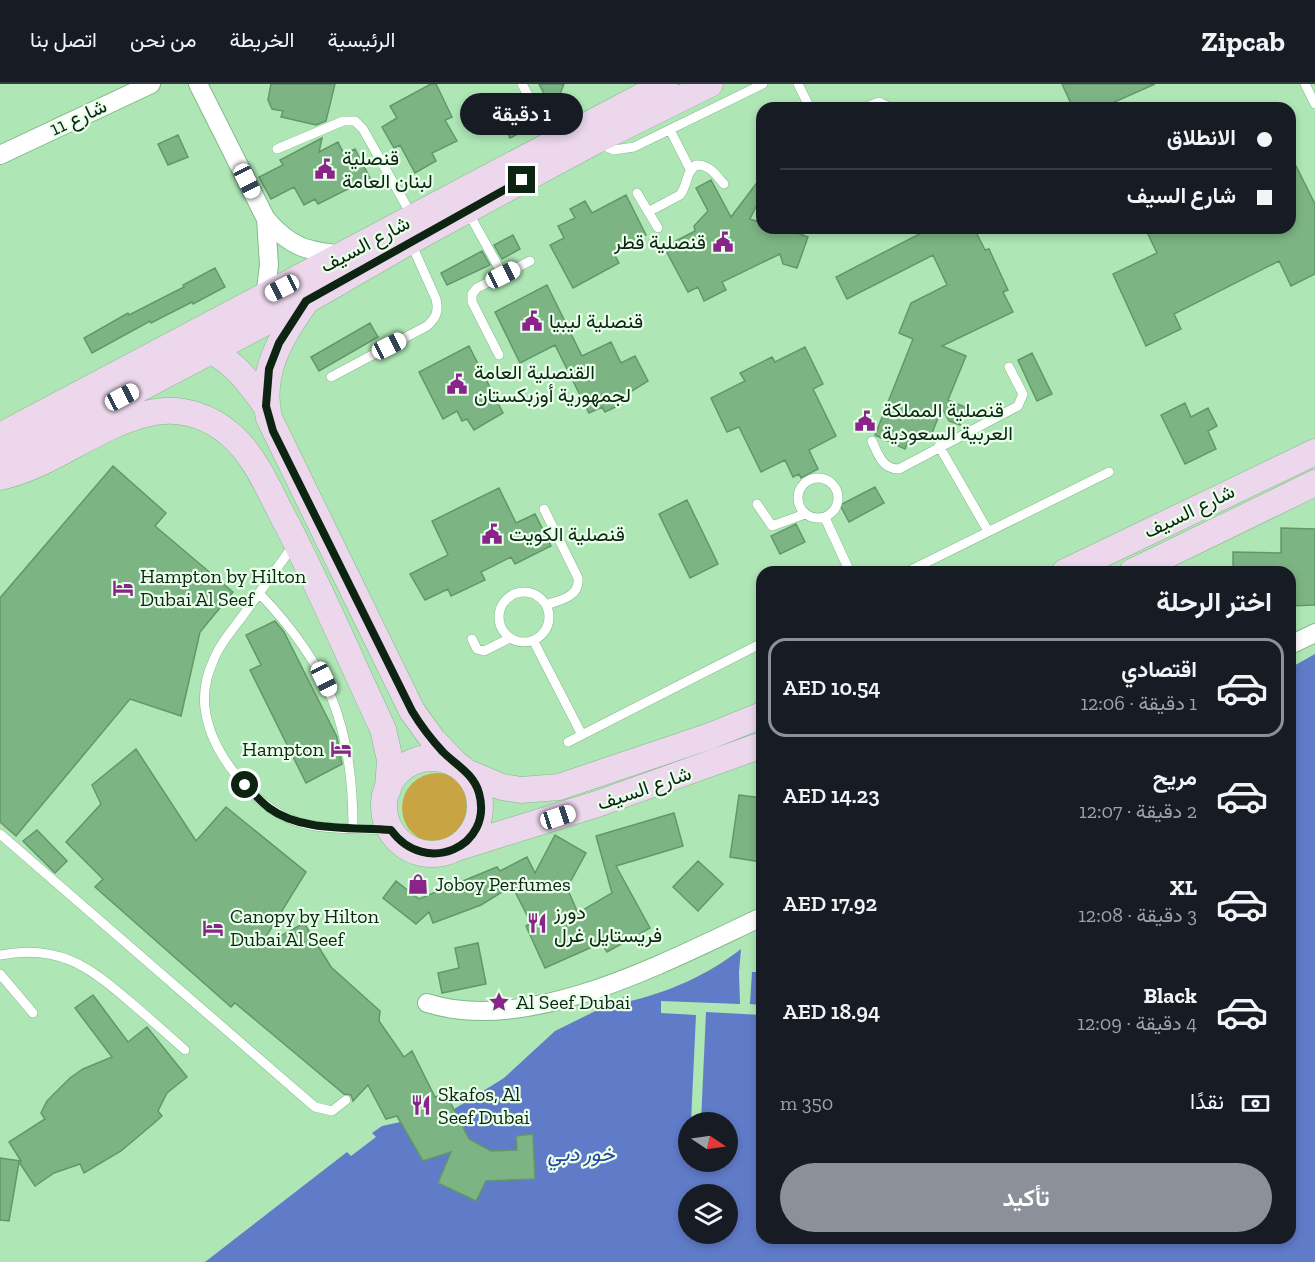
<!DOCTYPE html>
<html lang="ar">
<meta charset="utf-8">
<style>
:root{--surface:#171b24;--page:#20242c;--text:#f1f3f6;--muted:#9ea1a6;--line:#363941;--accent:#8c9099}
body{margin:0;font-family:"Zilla Slab",Vazirmatn,serif;background:var(--page);color:var(--text);direction:rtl;height:100vh;display:flex;flex-direction:column;font-size:22px;white-space:nowrap}
*{box-sizing:border-box;margin:0}
p{font-size:20px;color:var(--muted)}
.icon{flex:none;width:33px;height:33px;fill:none;stroke:currentColor;stroke-width:2;stroke-linecap:round;stroke-linejoin:round}
.map{position:relative;flex:1;overflow:hidden;direction:ltr}
.panel{position:absolute;left:756px;top:482px;width:540px;height:678px;display:flex;flex-direction:column;background:var(--surface);border-radius:18px;box-shadow:0 3px 9px #0003;direction:rtl}
.panel>*{flex:none}
.guide{position:absolute;left:756px;top:18px;width:540px;height:132px;border-radius:18px;box-shadow:0 3px 9px #0003;direction:rtl;display:grid;align-content:center;height:132px;padding:0 24px;background:var(--surface)}
.needle{width:39px;rotate:103deg}
.tools{position:absolute;left:678px;top:1028px;display:grid;gap:12px}
.tools a{display:grid;place-items:center;width:60px;height:60px;border-radius:50%;background:var(--surface);box-shadow:0 3px 9px #0003;font-size:30px}
.end{position:absolute;width:27px;height:27px;margin:-14px;border:8px solid #0e2412;background:#fff;box-shadow:0 0 0 3px #fff}
.from{border-radius:50%}
.bubble{position:absolute;height:42px;border-radius:21px;background:var(--surface);box-shadow:0 3px 9px #0003;font-size:20px;font-weight:600;line-height:42px;text-align:center;direction:rtl}
.car{position:absolute;width:18px;height:36px;margin:-18px -9px;border-radius:8px;box-shadow:0 0 4px 2px #0007;background:linear-gradient(#fff 24%,#345 0 40%,#fff 0 76%,#345 0 86%,#fff 0)}
.guide b{display:flex;align-items:center;gap:21px;height:57px;font-size:22px}
.guide b+b{border-top:2px solid var(--line)}
.guide i{width:15px;height:15px;background:var(--text)}
ul{padding:0;list-style:none}
li{display:flex;align-items:center;gap:18px;height:99px;margin:0 12px 9px;padding:0 12px;border:3px solid transparent;border-radius:18px}
li div{flex:1}
li b{display:block;font-size:22px}
li em{font-style:normal;font-weight:600}
li.active{border-color:var(--accent)}
li>.icon{width:54px;height:54px;stroke-width:1.5}
h2{padding:0 24px;font-size:27px;line-height:72px}
.pay{display:flex;align-items:center;gap:15px;height:66px;padding:0 24px;font-size:22px}
.pay p{margin-inline-start:auto}
.cta{display:flex;gap:12px;margin-top:auto;padding:12px 24px}
.cta a{flex:1;height:69px;border-radius:36px;background:var(--accent);color:#fff;font-size:24px;font-weight:600;line-height:69px;text-align:center}
header{display:flex;align-items:center;gap:36px;box-sizing:border-box;height:84px;padding:0 30px;background:var(--surface);border-bottom:2px solid var(--line)}
header strong{font-size:28px}
nav{display:flex;gap:33px;margin-inline-start:auto;font-size:21px}
.map>svg:first-child{display:block}
</style>
<header>
<strong>Zipcab</strong>
<nav><a>الرئيسية</a><a>الخريطة</a><a>من نحن</a><a>اتصل بنا</a></nav>
</header>
<div class="map">
<svg width="1315" height="1178" viewBox="0 0 1315 1178">
<rect width="100%" height="100%" fill="#aee7b5"/>
<path fill="#c9a443" d="M402 724a35 35 0 1 1 70 0a35 35 0 1 1-70 0Z"/>
<path fill="#607bc8" fill-rule="evenodd" d="M1315,570V1178H205L347,1068L351,1072L376,1053L372,1049L382,1042L451,1027L504,994L555,947L624,913L626,918C667,909 708,891 741,865L739,888H762V1154H1290V584ZM688,1038H728V1077H688ZM688,1110H728V1149H688Z"/>
<path fill="#aee7b5" d="M739,888H752L750,920L762,921V931L706,928L701,1038H691L696,931L661,929V917L740,920Z"/>
<path fill="#7db484" stroke="#619869" stroke-width="1.5" d="M271,0H335L326,37L316,41L281,33L283,27L272,25L268,16Z
M431,0H436L452,33L445,36L457,57L432,69L436,77L415,89L400,61L394,64L382,43L397,34L390,22Z
M539,0H564L553,27Z
M1062,0H1155L1101,24H1073Z
M528,25L536,41L510,54L502,39Z
M178,51L188,73L168,81L158,60Z
M322,54L319,68L338,58L344,70L355,65L370,94L318,120L315,115L304,121L294,103L271,115L259,93L283,81L280,76Z
M1290,70L1315,120V190L1291,202L1279,177L1174,230L1181,245L1146,262L1113,190L1157,169L1145,144H1290Z
M762,92V110L750,135L762,139V144H775L785,148L786,145L808,153L797,184L783,180L780,170L722,198L726,206L704,217L698,203L688,208L664,163L695,147L694,142L708,127L696,104L711,96L731,133Z
M626,111L646,151L613,168L619,179L573,204L550,161L564,154L558,142L575,134L570,125L585,117L592,129Z
M931,144H974L985,166L989,165L1008,206L1003,208L1013,228L942,262L966,272L948,316L967,324L960,341L949,337L942,324L930,354L912,347L905,365L875,351L913,255L899,249L911,219L947,201L933,171L847,215L836,193Z
M513,151L520,165L502,175L494,161Z
M482,167L490,181L447,201L441,189Z
M215,184L225,203L193,220L192,218L151,239L150,237L92,269L84,254L128,229L129,231L184,203L183,201Z
M547,201L582,272L611,258L621,279L635,272L648,297L619,315L622,320L605,328L602,323L589,329L555,261L520,279L495,228Z
M370,239L378,253L319,287L311,273Z
M469,262L503,329L474,346L467,335L462,337L457,327L443,335L419,288Z
M805,263L823,300L813,305L836,352L809,366L818,385L801,394L799,390L793,393L785,376L761,388L739,343L727,348L711,314L745,297L740,289L772,273L775,278Z
M1032,269L1052,310L1037,317L1018,276Z
M1185,319L1191,333L1208,324L1217,342L1208,347L1216,365L1185,380L1161,331Z
M113,382L166,429L155,442L233,508L200,548L181,632L130,615L16,752L0,738V514Z
M875,403L884,419L849,438L840,421Z
M499,404L516,439L535,430L551,462L515,480L511,473L481,488L485,496L451,512L448,505L425,516L410,490L448,471L432,437Z
M687,416L718,480L690,494L659,430Z
M796,440L805,458L780,470L771,452Z
M1281,444L1315,445V521L1290,522V488H1233V468L1281,469Z
M275,537L284,548L337,653L341,676L342,680L306,699L250,586L261,581L246,551Z
M136,665L196,757L226,723L306,788L259,864L304,839L331,883L380,927L379,937L404,973L412,967L435,1013L446,1010L469,1055L491,1067L517,1066L516,1052L533,1050L535,1095L486,1097L476,1117L438,1099L451,1068L423,1077L397,1032L386,1035L368,1001L353,1017L351,1011L344,1010L235,919L231,923L95,803L103,795L66,758L101,720L92,701Z
M739,711L762,714V778L730,773Z
M674,729L683,762L616,782L650,844L607,868L601,859L545,884L526,842L531,839L512,802L481,821L433,839L429,828L416,840L383,814L396,797L419,815L497,783L500,787L527,773L535,789L555,751L586,769L567,804L578,829L612,809L596,752Z
M37,746L67,777L55,789L23,757Z
M698,777L723,800L698,827L673,803Z
M478,859L486,900L442,909L438,889L459,884L455,864Z
M93,911L128,958L147,943L187,993L167,1009L158,1027L162,1032L153,1040L121,1067L84,1089L80,1080L54,1089L35,1102L19,1078L9,1137L0,1136V1074L21,1077L9,1058L45,1035L41,1029L47,1017L70,994L83,985L112,973L75,924Z"/>
<g fill="none" stroke-linecap="round" stroke-linejoin="round">
<g stroke="#82b989" stroke-width="10">
<path id="lane" d="M522,0L553,57
M798,0L810,24
M1305,0L1315,20
M864,24L879,18L891,24
M670,46L690,85
M600,60L614,66L634,63L763,0
M277,65L343,37H355L363,45L412,132
M637,109L658,144
M468,128L503,191
M648,128L680,111C688,101 685,89 696,81C709,80 716,91 724,100
M499,271L472,218V210L477,204L530,177
M331,293L427,242C436,234 439,227 436,215L411,159
M872,357C878,370 882,385 899,385L1018,322L1023,310L1009,283
M939,362L988,447
M798 414a20 20 0 1 1 40 0a20 20 0 1 1-40 0Z
M757,420L772,442L805,430
M544,425L578,494C580,513 560,516 546,521
M825,434L850,488
M295,459C278,483 261,506 244,530C234,544 220,559 214,575C207,590 203,608 205,624C210,668 254,723 295,737C324,747 360,744 391,746
M907,488L1109,388
M499 533a25 25 0 1 1 50 0a25 25 0 1 1-50 0Z
M259,509C329,582 353,642 353,744
M472,555L477,565L484,567L510,554
M533,556L582,651
M568,658L762,559
M0,750L315,1023L332,1027L346,1016
M0,871C57,860 88,881 129,917C148,933 166,949 185,966
M0,890L33,929"/>
</g>
<g stroke="#82b989" stroke-width="20">
<path id="street" d="M198,0L266,135C291,164 307,167 344,171
M0,71L151,0
M265,213L269,181L266,135
M1290,561L1315,549
M427,919C530,952 669,876 762,833"/>
</g>
<g stroke="#82b989" stroke-width="27">
<path id="secondary" d="M305,219C280,254 259,290 269,334L412,627L433,656L457,681
M199,261C230,273 248,296 266,322
M0,352L665,0
M0,378L306,217L410,157L595,57L710,0
M0,393C55,381 99,338 155,328C182,323 211,333 231,351C253,370 267,401 280,427C318,498 349,573 383,645L390,676L388,705
M1065,488L1315,368
M1132,488L1315,399
M384 722a48 48 0 1 1 96 0a48 48 0 1 1-96 0Z
M466,688L502,703L521,706L559,703L710,652L762,631
M456,764L597,720L762,661"/>
</g>
<use href="#lane" stroke="#fff" stroke-width="9"/>
<use href="#street" stroke="#fff" stroke-width="18"/>
<use href="#secondary" stroke="#ecd7ec" stroke-width="26"/>
</g>
<g fill="none" stroke-linecap="round" stroke-linejoin="round">
<path stroke="#0e2412" stroke-width="8" d="M245,701C253,709 260,717 269,724C301,748 352,743 391,746C425,793 494,763 479,709C474,690 456,681 443,668C431,655 421,642 412,627L273,347L266,322L269,285L279,259L306,217L522,96"/>
</g>
<defs>
<g id="civic-bare" transform="scale(1.62)"><path d="M-.6-6.5H3V-4.5H.6V-3L4-1V1h2V6H-6V1h2V-1L-.6-3ZM-1.2 2.5V6h2.4V2.5Z" fill="#8a248a" stroke="#e8ffea" stroke-width="2.5" paint-order="stroke"/></g>
<g id="hotel-bare" transform="scale(1.62)"><path d="M-6-4.5h1.5V1H6V5H4.5V3h-9V5H-6ZM-4 0a1.8 1.8 0 1 1 3.6 0ZM.5 0V-2.5h3Q6-2.5 6 0Z" fill="#8a248a" stroke="#e8ffea" stroke-width="2.5" paint-order="stroke"/></g>
<g id="shop-bare" transform="scale(1.62)"><path d="M-5-2.5h2.3a2.7 3.5 0 0 1 5.4 0H5L5.5 6h-11ZM-1.5-2.5h3a1.5 2.3 0 0 0-3 0Z" fill="#8a248a" stroke="#e8ffea" stroke-width="2.5" paint-order="stroke"/></g>
<g id="restaurant-bare" transform="scale(1.62)"><path d="M-5-6h1v4h1v-4h1v4h1v-4h1v5L-1.5 .5V6h-2V.5L-5-1ZM5-6V6H3V1.5H1.5Q1.5-4 5-6Z" fill="#8a248a" stroke="#e8ffea" stroke-width="2.5" paint-order="stroke"/></g>
<g id="sight-bare" transform="scale(1.62)"><path d="M0-6L1.8-2.2L6-1.7L2.9 1.2L3.7 5.4L0 3.3L-3.7 5.4L-2.9 1.2L-6-1.7L-1.8-2.2Z" fill="#8a248a" stroke="#e8ffea" stroke-width="2.5" paint-order="stroke"/></g>
</defs>
<g fill-rule="evenodd">
<use href="#civic-bare" x="325" y="85"/>
<use href="#civic-bare" x="723" y="158"/>
<use href="#civic-bare" x="532" y="237"/>
<use href="#civic-bare" x="457" y="300"/>
<use href="#civic-bare" x="865" y="337"/>
<use href="#civic-bare" x="492" y="450"/>
<use href="#hotel-bare" x="123" y="504"/>
<use href="#hotel-bare" x="341" y="665"/>
<use href="#shop-bare" x="418" y="800"/>
<use href="#restaurant-bare" x="537" y="839"/>
<use href="#hotel-bare" x="213" y="844"/>
<use href="#sight-bare" x="499" y="918"/>
<use href="#restaurant-bare" x="421" y="1021"/>
</g>
<g text-anchor="middle" stroke-width="4.5" stroke-linejoin="round" paint-order="stroke">
<g font-size="20" fill="#0e2412" stroke="#e8ffea">
<text transform="translate(78 33) rotate(-25)" y="7">شارع 11</text>
<text transform="translate(365 160) rotate(-28)" y="7">شارع السيف</text>
<text transform="translate(1189 427) rotate(-26)" y="7">شارع السيف</text>
<text transform="translate(644 704) rotate(-19)" y="7">شارع السيف</text>
</g>
<g font-size="20" fill="#0e2412" stroke="#e8ffea" text-anchor="start">
<text x="342" y="81">قنصلية<tspan x="342" dy="23">لبنان العامة</tspan></text>
<text x="706" y="165" text-anchor="end">قنصلية قطر</text>
<text x="549" y="244">قنصلية ليبيا</text>
<text x="474" y="295">القنصلية العامة<tspan x="474" dy="23">لجمهورية أوزبكستان</tspan></text>
<text x="882" y="333">قنصلية المملكة<tspan x="882" dy="23">العربية السعودية</tspan></text>
<text x="509" y="457">قنصلية الكويت</text>
<text x="140" y="499">Hampton by Hilton<tspan x="140" dy="23">Dubai Al Seef</tspan></text>
<text x="324" y="672" text-anchor="end">Hampton</text>
<text x="435" y="807">Joboy Perfumes</text>
<text x="554" y="835">دورز<tspan x="554" dy="23">فريستايل غرل</tspan></text>
<text x="230" y="839">Canopy by Hilton<tspan x="230" dy="23">Dubai Al Seef</tspan></text>
<text x="516" y="925">Al Seef Dubai</text>
<text x="438" y="1017">Skafos, Al<tspan x="438" dy="23">Seef Dubai</tspan></text>
</g>
<g font-size="21" font-style="italic" fill="#29419d" stroke="#e8ffea">
<text x="581" y="1077">خور دبي</text>
</g>
</g>
</svg>
<div class="tools">
<a><svg class="needle" viewBox="-14 -14 28 28"><path d="M0-13l5 13h-10z" fill="#e53935"/><path d="M0 13l5-13h-10z" fill="#9ea1a6"/></svg></a>
<a><svg class="icon" aria-label="layers" viewBox="0 0 24 24"><path d="M12 4l9 5-9 5-9-5zM3 14l9 5 9-5"/></svg></a>
</div>
<i class="end from" style="left:245px;top:701px"></i>
<i class="end" style="left:522px;top:96px"></i>
<div class="bubble" style="left:460px;top:9px;width:123px">1 دقيقة</div>
<i class="car" style="left:247px;top:97px;rotate:154deg"></i>
<i class="car" style="left:503px;top:191px;rotate:63deg"></i>
<i class="car" style="left:282px;top:204px;rotate:243deg"></i>
<i class="car" style="left:389px;top:262px;rotate:63deg"></i>
<i class="car" style="left:122px;top:313px;rotate:62deg"></i>
<i class="car" style="left:324px;top:595px;rotate:154deg"></i>
<i class="car" style="left:558px;top:733px;rotate:72deg"></i>
<div class="guide">
<b><i class="from"></i>الانطلاق</b>
<b><i></i>شارع السيف</b>
</div>
<section class="panel">
<h2>اختر الرحلة</h2>
<ul>
<li class="active"><svg class="icon" aria-label="car" viewBox="0 0 24 24"><path d="M5 17H2v-5l4-1 3-4h7l3 4 3 1v5h-3M9 17h6M6 11h13"/><circle cx="7" cy="17" r="2"/><circle cx="17" cy="17" r="2"/></svg><div><b>اقتصادي</b><p>1 دقيقة · 12:06</p></div><em>AED 10.54</em></li>
<li><svg class="icon" aria-label="car" viewBox="0 0 24 24"><path d="M5 17H2v-5l4-1 3-4h7l3 4 3 1v5h-3M9 17h6M6 11h13"/><circle cx="7" cy="17" r="2"/><circle cx="17" cy="17" r="2"/></svg><div><b>مريح</b><p>2 دقيقة · 12:07</p></div><em>AED 14.23</em></li>
<li><svg class="icon" aria-label="car" viewBox="0 0 24 24"><path d="M5 17H2v-5l4-1 3-4h7l3 4 3 1v5h-3M9 17h6M6 11h13"/><circle cx="7" cy="17" r="2"/><circle cx="17" cy="17" r="2"/></svg><div><b>XL</b><p>3 دقيقة · 12:08</p></div><em>AED 17.92</em></li>
<li><svg class="icon" aria-label="car" viewBox="0 0 24 24"><path d="M5 17H2v-5l4-1 3-4h7l3 4 3 1v5h-3M9 17h6M6 11h13"/><circle cx="7" cy="17" r="2"/><circle cx="17" cy="17" r="2"/></svg><div><b>Black</b><p>4 دقيقة · 12:09</p></div><em>AED 18.94</em></li>
</ul>
<div class="pay"><svg class="icon" aria-label="cash" viewBox="0 0 24 24"><path d="M3 7h18v10H3z"/><circle cx="12" cy="12" r="2"/></svg>نقدًا<p>350 m</p></div>
<div class="cta"><a>تأكيد</a></div>
</section>
</div>
